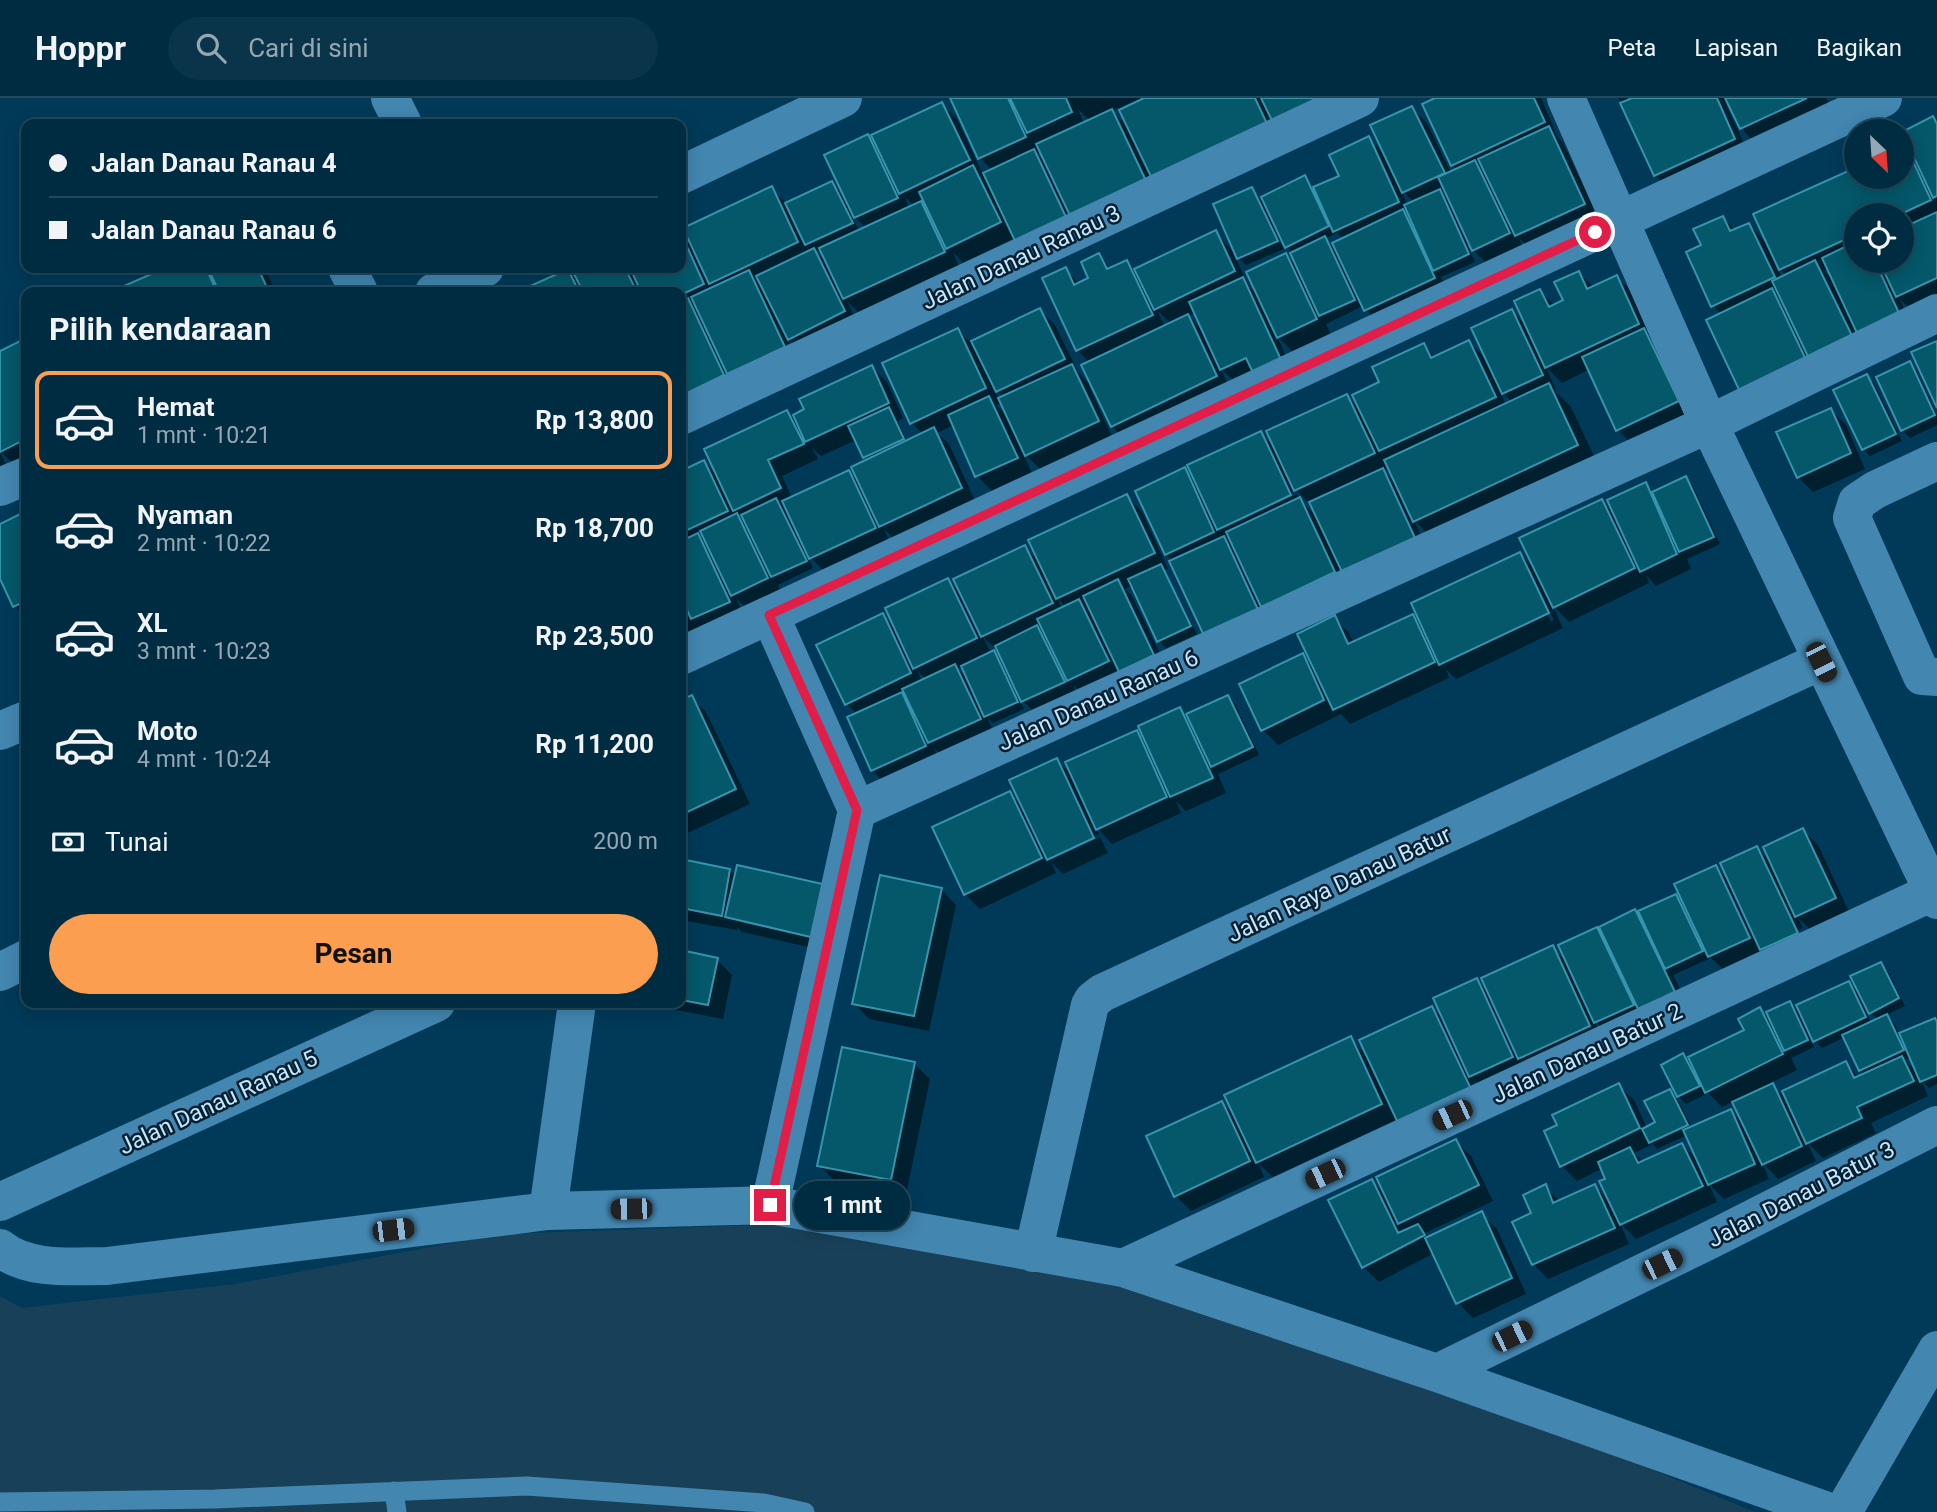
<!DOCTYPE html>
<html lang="id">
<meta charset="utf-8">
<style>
:root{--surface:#002c42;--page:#0a3449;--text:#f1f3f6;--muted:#95a7b2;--line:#22485b;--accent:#fb9e50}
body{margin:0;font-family:Roboto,sans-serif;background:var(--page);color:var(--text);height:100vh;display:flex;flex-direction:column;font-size:26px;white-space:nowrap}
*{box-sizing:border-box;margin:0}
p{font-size:23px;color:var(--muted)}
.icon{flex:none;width:38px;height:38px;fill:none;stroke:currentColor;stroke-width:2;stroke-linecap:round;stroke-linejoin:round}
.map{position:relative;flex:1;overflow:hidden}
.details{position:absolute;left:21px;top:189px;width:665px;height:721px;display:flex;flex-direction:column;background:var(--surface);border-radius:14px;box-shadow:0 4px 18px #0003,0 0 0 2px var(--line)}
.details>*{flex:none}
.guide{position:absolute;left:21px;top:21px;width:665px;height:154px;border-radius:14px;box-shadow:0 4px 18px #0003,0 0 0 2px var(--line);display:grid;align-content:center;height:154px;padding:0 28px;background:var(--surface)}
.needle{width:46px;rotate:155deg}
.buttons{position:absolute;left:1844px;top:21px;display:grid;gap:14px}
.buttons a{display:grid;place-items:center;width:70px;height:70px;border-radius:50%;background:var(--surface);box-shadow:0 4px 18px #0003,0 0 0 2px var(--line);font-size:35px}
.end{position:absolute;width:32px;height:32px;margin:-16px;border:9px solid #e11d48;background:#fff;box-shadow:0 0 0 4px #fff}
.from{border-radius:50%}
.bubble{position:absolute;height:49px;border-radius:24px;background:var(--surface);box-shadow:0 4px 18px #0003,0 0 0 2px var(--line);font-size:23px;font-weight:700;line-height:49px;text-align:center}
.car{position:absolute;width:21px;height:42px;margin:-21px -10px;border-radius:9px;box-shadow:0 0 5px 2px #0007;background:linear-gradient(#222 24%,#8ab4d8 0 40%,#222 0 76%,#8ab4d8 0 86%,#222 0)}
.guide b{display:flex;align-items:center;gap:24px;height:66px;font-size:26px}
.guide b+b{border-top:2px solid var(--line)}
.guide i{width:18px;height:18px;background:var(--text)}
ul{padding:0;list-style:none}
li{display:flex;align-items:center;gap:21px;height:98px;margin:0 14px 10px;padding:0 14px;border:4px solid transparent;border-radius:14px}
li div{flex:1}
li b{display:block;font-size:26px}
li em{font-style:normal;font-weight:700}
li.selected{border-color:var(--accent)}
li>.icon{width:63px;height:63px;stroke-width:1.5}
h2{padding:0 28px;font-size:32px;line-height:84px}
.pay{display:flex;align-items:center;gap:18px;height:77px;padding:0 28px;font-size:26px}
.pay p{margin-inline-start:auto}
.primary-button{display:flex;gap:14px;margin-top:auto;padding:14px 28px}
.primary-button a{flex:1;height:80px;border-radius:42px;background:var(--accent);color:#111;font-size:28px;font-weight:700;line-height:80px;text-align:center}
header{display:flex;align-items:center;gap:42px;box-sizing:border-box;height:98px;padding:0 35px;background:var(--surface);border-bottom:2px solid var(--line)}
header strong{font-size:33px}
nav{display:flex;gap:38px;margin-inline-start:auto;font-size:24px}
.search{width:490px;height:63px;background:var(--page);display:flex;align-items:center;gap:18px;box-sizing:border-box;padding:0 24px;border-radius:38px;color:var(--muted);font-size:26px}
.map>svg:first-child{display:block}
</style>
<header>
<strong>Hoppr</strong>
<div class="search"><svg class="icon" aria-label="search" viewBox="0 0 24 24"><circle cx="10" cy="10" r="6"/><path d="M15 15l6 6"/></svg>Cari di sini</div>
<nav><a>Peta</a><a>Lapisan</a><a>Bagikan</a></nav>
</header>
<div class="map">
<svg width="1937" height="1414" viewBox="0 0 1937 1414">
<rect width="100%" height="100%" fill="#003a58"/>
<path fill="#184159" d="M817,1125L1108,1183L1575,1340L1755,1414H0V1198L22,1210L235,1186L499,1136Z"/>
<path fill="#0007" fill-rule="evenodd" d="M952,0H1141L1143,3L1148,0H1329L1015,140L963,165L953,154L959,169L860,216L847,203L859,229L793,245L789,241L790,245L732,271L681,308V194H581L579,188H575L577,194H522L568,173L579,183L573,170H681V136L692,148L771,90L786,105L832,85L839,93L846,107L849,105L868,38L878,49L942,6L957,21L983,77L992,72L980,60ZM1134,3L1135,6L1129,30L1112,13ZM1078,11L1090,23L1084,26ZM1042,53L1048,67L1037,56ZM905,99L914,108L909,110ZM850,114L866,130L859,133ZM821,150L828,166L815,153Z
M1439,0H1541L1558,40L1563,45L1599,121L1531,152L1519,140L1523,151L1488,167L1467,146L1475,164L1441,179L1449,196L1380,227L1363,208L1326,226L1331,237L1293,254L1277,238L1296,281L1237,286L1221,271L1231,293L1127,344L1112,328L1090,265L1077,252L1065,172L1080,186L1090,181L1099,158L1112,171L1127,164L1136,173L1215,135L1236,156L1252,91L1260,101L1305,79L1314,91L1342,79L1368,40L1386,58L1412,10L1427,25L1451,75L1457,72L1452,67ZM1400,90L1414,105L1408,108ZM1279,133L1287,149L1293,155L1298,169L1286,157L1258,197L1249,188L1233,155L1246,167L1284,151L1276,135ZM1337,135L1343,141L1337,153L1325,141ZM1158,214H1159L1171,226L1165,229ZM1196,214L1205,235L1188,218Z
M1618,0H1826L1832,11L1756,46L1741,30L1730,5L1726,7L1749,56L1671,92L1655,77L1624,6Z
M1933,21L1937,24V202L1913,214L1899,200L1918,241L1829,283L1722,216L1713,208L1703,148L1723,120L1736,133L1749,127L1768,146L1857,79H1902L1905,48L1914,58ZM1857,117H1902V163H1857ZM1776,168H1777L1787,178L1782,180ZM1829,171L1834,183L1824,173Z
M169,170H264L276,194H129L126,189Z
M1579,175L1594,190L1617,179L1632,194L1693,318L1633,347L1618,332L1590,271L1562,285L1546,269L1556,292L1555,293L1571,309L1599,369L1437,445L1414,422L1429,456L1359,489L1340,470L1348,490L1274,532L1173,463L1166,456L1184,372L1196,384L1261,335L1275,349L1347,298L1360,312L1382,285L1423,247L1436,260L1469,244L1488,263L1511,213L1527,228L1540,193L1555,208L1565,203ZM1499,291L1512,304L1506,307ZM1390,370L1398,388L1383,373ZM1298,392L1299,395L1311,407L1318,420L1301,403L1297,396L1223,431V427Z
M116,187L123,194H100Z
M1040,212L1055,227L1078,274L1090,287L1089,288L1112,339L1041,372L1022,353L1032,375L992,393L977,378L954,327L937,335L949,346L976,405L896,443L884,431L890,446L826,475L806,455L813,470L778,487L782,496L748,512L736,500L744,519L681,542V375L704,364L718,378L787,314L799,326L872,269L887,284L903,320L898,323L907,344L923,336L912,325L958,232L971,245ZM993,289L1004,299L999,302ZM1002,305L1008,319L996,307ZM856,342L868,363L861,386L848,374L792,400L782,378L818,361L812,350L821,358ZM787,409L795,426L792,427L784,411Z
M26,242V374L23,375L0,353V255Z
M1909,265L1916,272L1937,317V327L1910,340L1902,332Z
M1866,278L1874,285L1902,343L1870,358L1863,351Z
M1831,312L1846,327L1865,371L1813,394L1798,379Z
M0,354L6,367L0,370Z
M1686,380L1693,388L1720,446L1687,461L1691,471L1656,488L1646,477L1649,485L1569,524L1552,506L1563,530L1456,581L1446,571L1449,580L1350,626L1341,616L1278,647L1263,632L1302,557L1315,570L1334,520L1349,535L1354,545L1413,518L1423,528L1520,456L1536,472L1602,403L1615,417L1646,386L1654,395ZM1526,472H1530L1554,522L1551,524Z
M1127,398L1142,414L1168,471L1164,472L1197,536L1166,550L1159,543L1133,487L1125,491L1132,498L1168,572L1084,597L1073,587L1078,599L1038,618L1018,598L1024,611L993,625L987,620L995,636L944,660L934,650L940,663L887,687L872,672L857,616L847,606L882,517L896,531L948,482L962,496L1024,449L1040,464ZM1058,501L1066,509L1062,511ZM983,539L998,553L1004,565L993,554L991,555ZM963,569L969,582L958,571ZM917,572L927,582L922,584Z
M26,415V520L15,508L0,476V428Z
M691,599L706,614L750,706L681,738V604Z
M1228,599L1235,606L1259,657L1218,676L1226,695L1186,713L1176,703L1181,715L1112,746L1097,730L1099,736L1052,758V761L1100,739L1108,755L1063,776L1051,764L1056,775L980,811L965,796L1009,695L1023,709L1056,662L1072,677L1136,634L1146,644L1180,611L1187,618Z
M1803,732L1818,747L1850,816L1812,833L1798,820L1803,830L1766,848V852L1725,873L1711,860L1673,877L1689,909L1611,939L1595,923L1604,943L1535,975L1521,962L1527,975L1485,993L1473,981L1485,1006L1398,1021L1273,1079L1259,1066L1264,1079L1191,1113L1176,1098L1222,1005L1236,1019L1350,941L1369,959L1432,910L1445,923L1477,882L1489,895L1552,849L1568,865L1560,848L1635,813L1644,822L1676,798L1686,808L1716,769L1729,783L1757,750L1771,764Z
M681,763L730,772L830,854L742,834L737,829V832L681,822Z
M941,791L956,807L929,933L869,921L854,905Z
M681,854L717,862L732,877L723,921L641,905H681Z
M1881,866L1888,873L1905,908L1886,917L1894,925L1900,937L1935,922L1937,924V986L1929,990L1921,982L1928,998L1871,1025L1876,1035L1823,1060L1807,1044L1816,1063L1778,1081L1762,1064L1769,1081L1724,1101L1709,1086L1717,1104L1636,1141L1620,1125L1629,1146L1548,1181L1533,1166L1534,1116L1545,1089L1560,1104L1595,1088L1610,1104L1608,1081L1603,1070L1577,1083L1562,1068L1559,1028L1618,987L1634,1002L1647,1030L1658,1025L1670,993L1677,1000L1692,1030L1731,1013L1745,1027L1734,1003L1722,1009L1708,995L1686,1006L1678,998L1663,967L1683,957L1693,968L1747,933L1760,911L1772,923L1790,905L1802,917L1848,885L1861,897ZM1864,901L1870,914L1878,922L1871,925L1861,902ZM1810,938L1822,950L1845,939L1860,972L1865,977L1860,980L1845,965L1788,1003L1770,985L1797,972L1791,960L1814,949ZM1911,959L1919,976L1905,962ZM1687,1037L1699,1063L1682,1047L1644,1065L1634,1055L1653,1046L1657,1051Z
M914,966L930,981L906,1096L834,1082L819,1067Z
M1456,1043L1471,1058L1493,1103L1425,1135L1430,1140L1481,1116L1497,1131L1526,1196L1473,1220L1458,1205L1434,1155L1379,1184L1363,1169L1372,1083L1387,1099Z"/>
<path fill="#04586a" stroke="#3794ad" stroke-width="2" d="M950,0H1008L1026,39L978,61Z
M1010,0H1066L1072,14L1027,35Z
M1144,0H1255L1269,30L1154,85L1119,12Z
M1261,0H1322L1275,29Z
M1435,0H1534L1545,24L1451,68L1422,6Z
M1632,0H1717L1735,41L1654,78L1620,5Z
M1725,0H1807L1740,31Z
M942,4L970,62L899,96L871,37Z
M1412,8L1445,75L1402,95L1370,27Z
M1112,11L1148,87L1072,122L1036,46Z
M1933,18L1937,26V98L1933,100L1902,34Z
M1549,28L1585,106L1515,138L1478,61Z
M868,36L898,100L854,120L824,57Z
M1369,38L1399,104L1333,134L1313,89L1339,78L1329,57Z
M1905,46L1931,102L1899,117H1857V136L1779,172L1753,116L1857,69V79H1902V48Z
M1034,51L1066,119L1015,143L983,75Z
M1475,62L1510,135L1472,153L1438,79Z
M973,67L1001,124L946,151L919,94Z
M1305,77L1329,128L1285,150L1261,99Z
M832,83L853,125L805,147L785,105Z
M772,88L798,144L709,186L683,130Z
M1252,89L1278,143L1237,161L1213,106Z
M1440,91L1469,156L1433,173L1404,107Z
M921,103L945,154L843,201L819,150Z
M1403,111L1435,180L1364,213L1332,145Z
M1937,114V180L1896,199L1879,163H1902V130Z
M1723,118L1730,133L1749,125L1775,179L1711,209L1686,154L1701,147L1693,131Z
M1216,132L1235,173L1154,212L1134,171Z
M681,135L704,186L681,197V194H641L630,170H681Z
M1325,138L1355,202L1319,218L1290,155Z
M1857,143V163H1875L1904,226L1862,246L1822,160Z
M814,150L845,213L788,242L756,178Z
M1099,155L1107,171L1127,162L1153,217L1076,253L1042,180L1066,169L1074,187L1088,180L1081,164Z
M1286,155L1317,221L1277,240L1246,174Z
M1815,162L1857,248L1813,269L1772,183Z
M165,170H206L217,194H127L124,188Z
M208,170H258L269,194H219Z
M571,170H625L637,194H583Z
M568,171L579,194H517Z
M749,172L785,249L727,276L691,199Z
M1579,173L1587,191L1617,177L1639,226L1545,270L1514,203L1540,191L1549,209L1563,202L1554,184Z
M1243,179L1283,266L1255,279L1246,260L1220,272L1189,204Z
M1772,190L1808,266L1742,298L1706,222Z
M688,200L724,277L685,296L681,287V204Z
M1040,210L1065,261L996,294L971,243Z
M1512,211L1543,277L1502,296L1471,230Z
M1188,216L1217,278L1111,329L1081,267Z
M958,230L986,290L910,326L882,265Z
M1644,230L1679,303L1616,333L1582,259Z
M26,240V341L0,354V253Z
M1469,242L1496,299L1379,353L1352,297L1379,284L1372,269L1424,245L1431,260Z
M1937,243V310L1911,254Z
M1910,263L1935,317L1901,333L1876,279Z
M1072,266L1099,323L1025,358L998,300Z
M872,267L889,305L805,344L793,317L804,311L799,301Z
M1867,276L1896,336L1862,352L1833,292Z
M1549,285L1578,347L1413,424L1384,362Z
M1347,296L1375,355L1294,393L1266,333Z
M989,298L1018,360L975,379L948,317Z
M889,309L904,341L863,360L848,328Z
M1831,310L1851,355L1797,380L1776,334Z
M787,312L804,346L768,362L781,390L733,413L704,351Z
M934,329L962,390L879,429L851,369Z
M1261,333L1291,397L1217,432L1187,367Z
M704,362L728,413L681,435V373Z
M1185,369L1214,434L1165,457L1135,393Z
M1383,370L1415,440L1342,474L1309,404Z
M849,372L876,430L809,461L782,403Z
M1686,378L1714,439L1679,454L1652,394Z
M1646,384L1677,456L1640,474L1607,402Z
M1127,396L1155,455L1056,501L1028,442Z
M1300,399L1335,474L1261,509L1226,434Z
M776,400L807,463L771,479L741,417Z
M1602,401L1635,470L1553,510L1519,440Z
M26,413V503L13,509L0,481V426Z
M737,415L768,480L731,498L700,433Z
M698,435L730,504L691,521L681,498V443Z
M1224,438L1260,516L1206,542L1169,463Z
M1025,447L1053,505L981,539L953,481Z
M1520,454L1549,515L1439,567L1411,505Z
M1161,466L1191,528L1157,544L1128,481Z
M948,480L977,540L913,571L885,510Z
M1118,481L1154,557L1119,574L1083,498Z
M1079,501L1109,563L1067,583L1037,521Z
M883,515L911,575L845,607L816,547Z
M1413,516L1435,564L1333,612L1297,536L1335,517L1348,546Z
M1037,527L1065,584L1021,604L995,548Z
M994,552L1018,604L984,619L961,568Z
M1303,555L1324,602L1261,633L1239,586Z
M955,566L981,621L928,645L902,591Z
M902,594L926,648L871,673L847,619Z
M692,597L736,691L681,717V602Z
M1228,597L1253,649L1211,669L1186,616Z
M1180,609L1213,680L1170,699L1138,628Z
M1137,632L1167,699L1096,732L1065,664Z
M1057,660L1094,740L1047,762L1009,682Z
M1010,693L1042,760L964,797L932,729Z
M1803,730L1836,800L1795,819L1763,749Z
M1757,748L1798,835L1760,852L1720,765Z
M681,761L730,771L722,818L681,810Z
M737,767L827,787L815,840L725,819Z
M1716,767L1750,840L1708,859L1674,786Z
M880,777L942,790L914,918L852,906Z
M1676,796L1703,853L1665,871L1638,813Z
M1635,811L1675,894L1638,911L1599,829Z
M1597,829L1634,907L1594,925L1558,847Z
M1553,847L1590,928L1518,961L1481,880Z
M681,852L718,860L708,907L681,902Z
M1881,864L1899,900L1869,916L1850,878Z
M1477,880L1513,959L1469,979L1433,900Z
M1849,883L1866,919L1813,944L1796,907Z
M1790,903L1808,942L1784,953L1766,914Z
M1432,908L1471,991L1398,1025L1359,942Z
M1760,909L1783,956L1705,995L1688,959L1744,932L1738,921Z
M1887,916L1904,952L1859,973L1842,937Z
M1935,920L1937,924V977L1920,984L1899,935Z
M1351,938L1382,1006L1256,1065L1224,997Z
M842,949L915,964L891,1082L817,1068Z
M1683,955L1700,988L1677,999L1661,967Z
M1902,958L1914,983L1857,1009L1862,1020L1806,1046L1782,993L1846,963L1854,980Z
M1619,985L1640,1030L1560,1069L1544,1033L1557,1027L1552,1017Z
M1773,985L1802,1048L1762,1067L1732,1004Z
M1670,991L1688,1027L1649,1045L1642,1031L1655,1024L1644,1003Z
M1222,1003L1250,1063L1174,1099L1146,1038Z
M1731,1011L1755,1066L1708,1087L1683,1032Z
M1456,1041L1479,1087L1398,1126L1376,1079Z
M1682,1045L1703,1088L1620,1127L1599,1083L1605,1081L1598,1064L1630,1049L1638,1065Z
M1372,1081L1398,1135L1418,1126L1425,1137L1362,1170L1328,1102Z
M1546,1086L1553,1105L1595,1086L1615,1130L1532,1167L1512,1124L1531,1115L1523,1097Z
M1482,1113L1512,1180L1456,1206L1425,1140Z"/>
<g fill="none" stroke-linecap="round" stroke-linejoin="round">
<path stroke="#4386b0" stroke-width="19" d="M394,1393L397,1414
M0,1404L215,1401L527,1388L764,1405L805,1414"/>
<path stroke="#4386b0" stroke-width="38" d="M390,0L403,26
M1566,0L1709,326L1937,802
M681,77L843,0
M347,170L359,194
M434,194L485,170
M681,318L1360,0
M1937,363L1875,392L1857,404L1852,420L1922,578L1937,579
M0,389L26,378
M770,517L857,712
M681,558L1883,0
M0,633L26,622
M0,874L26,861
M0,1104L436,905
M770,1107L857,712L1709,326L1937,215
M548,1113L577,905
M0,1150C28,1173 72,1168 107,1168L548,1113L770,1107L1123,1170L1437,1275L1830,1414
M1033,1155L1090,907L1093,902L1102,895L1821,563
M1123,1170L1937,792
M1437,1275L1712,1141L1937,1027
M1843,1414L1937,1252"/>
</g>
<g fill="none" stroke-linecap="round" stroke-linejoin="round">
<path stroke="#e11d48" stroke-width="9" d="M770,1107L857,712L769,517L1595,134"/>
</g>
<g text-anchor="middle" stroke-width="5" stroke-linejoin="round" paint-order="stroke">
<g font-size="23" fill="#c5e6fd" stroke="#042031">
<text transform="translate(1021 159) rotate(-25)" y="8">Jalan Danau Ranau 3</text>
<text transform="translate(1098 602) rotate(-24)" y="8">Jalan Danau Ranau 6</text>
<text transform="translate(1339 786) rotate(-25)" y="8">Jalan Raya Danau Batur</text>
<text transform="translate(1587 955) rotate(-25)" y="8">Jalan Danau Batur 2</text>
<text transform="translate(218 1004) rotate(-25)" y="8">Jalan Danau Ranau 5</text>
<text transform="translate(1801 1096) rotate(-27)" y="8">Jalan Danau Batur 3</text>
</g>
</g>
</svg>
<div class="buttons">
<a><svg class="needle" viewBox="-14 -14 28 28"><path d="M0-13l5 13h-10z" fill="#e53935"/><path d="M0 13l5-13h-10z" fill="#95a7b2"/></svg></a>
<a><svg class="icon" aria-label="locate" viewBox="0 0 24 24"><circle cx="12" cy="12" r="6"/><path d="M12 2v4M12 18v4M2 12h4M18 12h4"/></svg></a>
</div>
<i class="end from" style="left:1595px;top:134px"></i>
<i class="end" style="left:770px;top:1107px"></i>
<div class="bubble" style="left:794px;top:1083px;width:116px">1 mnt</div>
<i class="car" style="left:1821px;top:564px;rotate:154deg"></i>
<i class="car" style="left:1452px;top:1017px;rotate:245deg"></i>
<i class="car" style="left:1325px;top:1076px;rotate:245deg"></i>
<i class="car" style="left:631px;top:1111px;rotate:269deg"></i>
<i class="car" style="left:393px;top:1132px;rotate:83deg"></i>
<i class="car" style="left:1662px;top:1166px;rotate:64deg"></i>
<i class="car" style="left:1512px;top:1238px;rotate:64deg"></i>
<div class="guide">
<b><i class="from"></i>Jalan Danau Ranau 4</b>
<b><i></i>Jalan Danau Ranau 6</b>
</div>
<section class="details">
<h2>Pilih kendaraan</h2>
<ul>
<li class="selected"><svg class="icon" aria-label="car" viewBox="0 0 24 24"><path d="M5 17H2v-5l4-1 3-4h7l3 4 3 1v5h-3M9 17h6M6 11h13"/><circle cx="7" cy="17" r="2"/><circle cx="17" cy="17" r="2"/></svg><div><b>Hemat</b><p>1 mnt · 10:21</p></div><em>Rp 13,800</em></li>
<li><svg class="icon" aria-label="car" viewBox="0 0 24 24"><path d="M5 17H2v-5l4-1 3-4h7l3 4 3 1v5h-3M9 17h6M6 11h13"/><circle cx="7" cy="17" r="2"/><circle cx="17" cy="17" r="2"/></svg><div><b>Nyaman</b><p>2 mnt · 10:22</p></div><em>Rp 18,700</em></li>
<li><svg class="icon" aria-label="car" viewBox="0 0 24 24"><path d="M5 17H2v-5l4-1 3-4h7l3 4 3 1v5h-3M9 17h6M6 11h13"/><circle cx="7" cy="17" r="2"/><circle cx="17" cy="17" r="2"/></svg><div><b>XL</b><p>3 mnt · 10:23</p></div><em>Rp 23,500</em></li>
<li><svg class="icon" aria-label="car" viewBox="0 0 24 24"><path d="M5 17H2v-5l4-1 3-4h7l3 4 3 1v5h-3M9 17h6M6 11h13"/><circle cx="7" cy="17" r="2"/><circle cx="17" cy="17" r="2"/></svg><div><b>Moto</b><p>4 mnt · 10:24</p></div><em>Rp 11,200</em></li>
</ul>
<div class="pay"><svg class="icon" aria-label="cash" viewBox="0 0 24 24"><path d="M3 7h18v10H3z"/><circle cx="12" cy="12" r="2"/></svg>Tunai<p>200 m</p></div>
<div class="primary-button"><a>Pesan</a></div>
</section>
</div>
